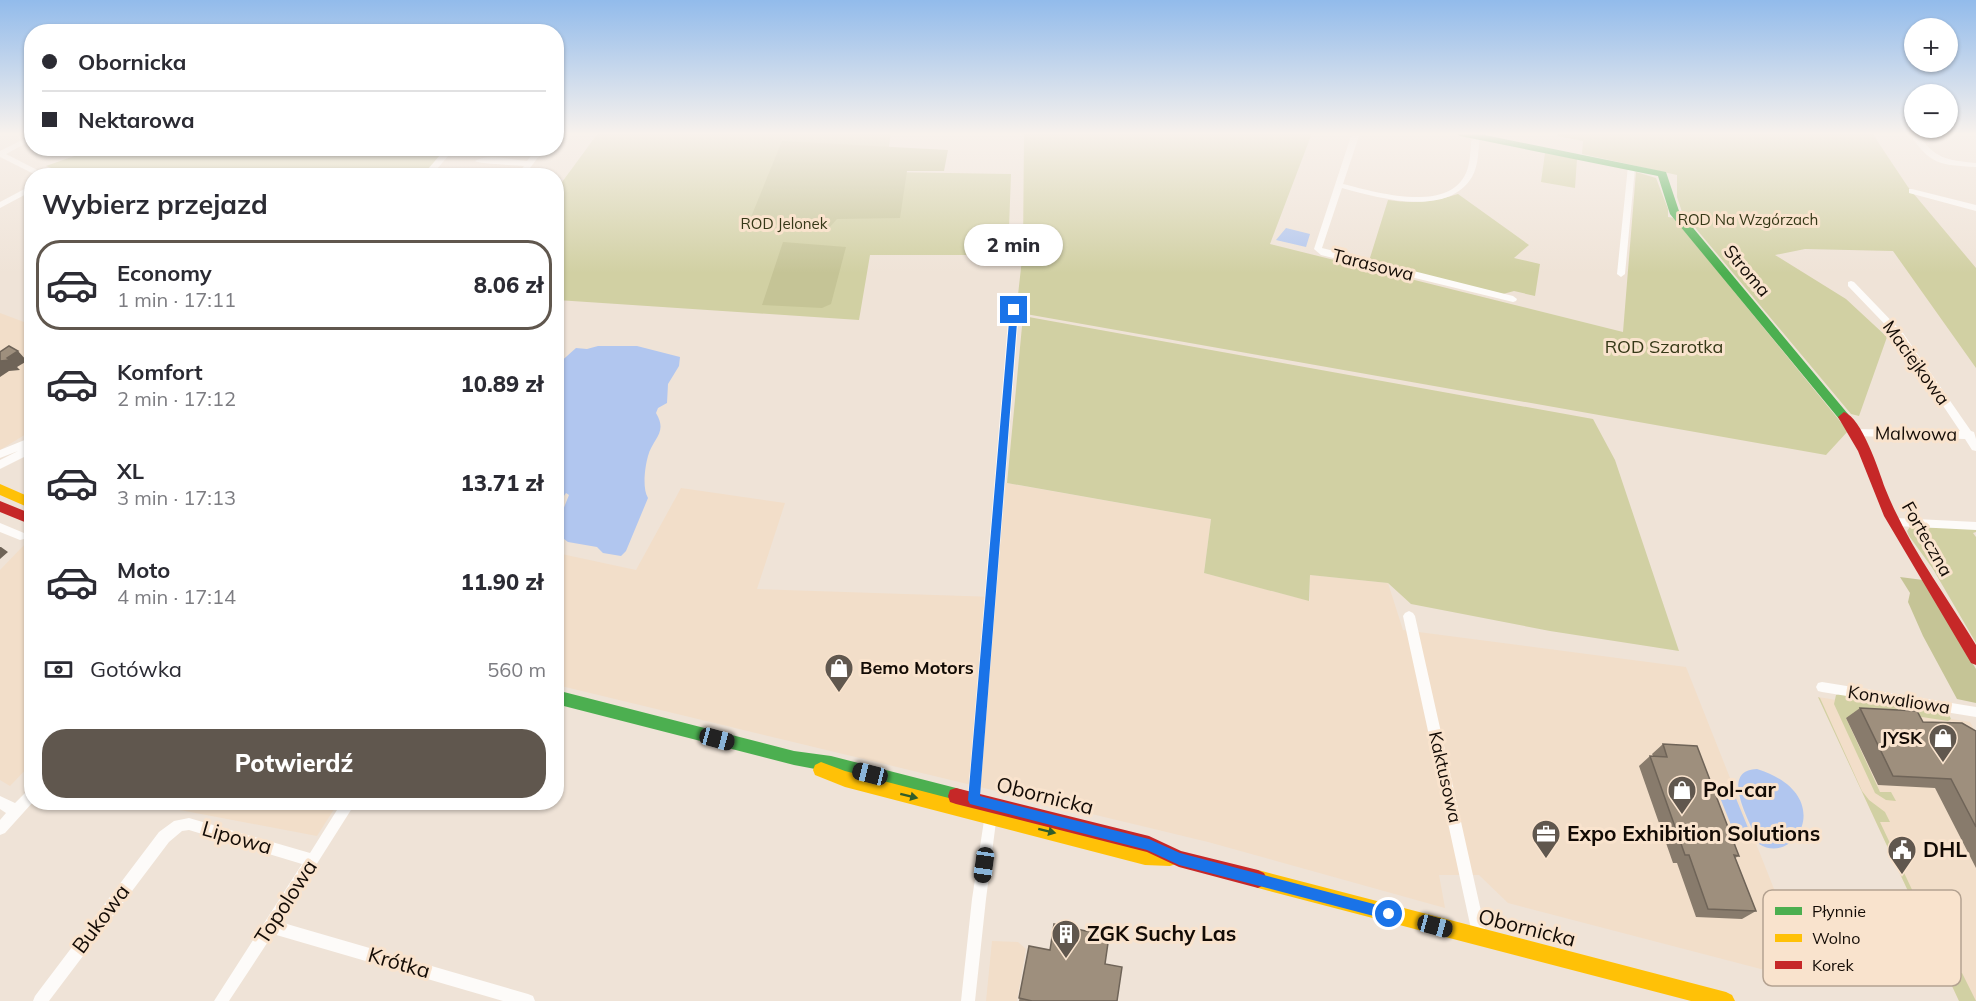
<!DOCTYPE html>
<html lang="pl">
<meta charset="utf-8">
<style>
:root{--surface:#fff;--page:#f2f2f3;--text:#2b2b33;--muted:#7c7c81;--line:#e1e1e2;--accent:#60574e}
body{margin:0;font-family:Mulish,sans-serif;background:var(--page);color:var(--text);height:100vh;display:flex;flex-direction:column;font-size:22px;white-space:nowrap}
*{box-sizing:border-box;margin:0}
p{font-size:20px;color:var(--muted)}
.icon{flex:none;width:33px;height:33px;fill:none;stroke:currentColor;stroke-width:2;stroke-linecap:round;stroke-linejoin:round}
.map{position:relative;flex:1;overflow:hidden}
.side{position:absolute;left:24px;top:168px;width:540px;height:642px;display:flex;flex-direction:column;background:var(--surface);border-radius:24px;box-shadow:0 2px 4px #0004}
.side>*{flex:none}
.banner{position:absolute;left:24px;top:24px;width:540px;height:132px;border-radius:24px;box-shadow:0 2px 4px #0004;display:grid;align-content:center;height:132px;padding:0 18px;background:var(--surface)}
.tools{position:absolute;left:1904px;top:18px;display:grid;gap:12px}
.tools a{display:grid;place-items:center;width:54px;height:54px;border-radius:50%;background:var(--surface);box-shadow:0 2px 4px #0004;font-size:30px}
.end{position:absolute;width:27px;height:27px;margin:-14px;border:8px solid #1a73e8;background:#fff;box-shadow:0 0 0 3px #fff}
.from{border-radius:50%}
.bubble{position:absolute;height:42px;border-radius:21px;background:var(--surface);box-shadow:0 2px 4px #0004;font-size:20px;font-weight:800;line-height:42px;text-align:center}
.car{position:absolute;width:18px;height:36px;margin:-18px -9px;border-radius:8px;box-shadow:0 0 4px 2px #0007;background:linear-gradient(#222 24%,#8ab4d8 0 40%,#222 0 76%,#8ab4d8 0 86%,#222 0)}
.banner b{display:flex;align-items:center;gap:21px;height:57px;font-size:22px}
.banner b+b{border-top:2px solid var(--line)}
.banner i{width:15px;height:15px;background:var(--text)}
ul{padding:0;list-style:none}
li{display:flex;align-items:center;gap:18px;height:90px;margin:0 12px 9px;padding:0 6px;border:3px solid transparent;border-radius:24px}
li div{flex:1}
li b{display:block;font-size:22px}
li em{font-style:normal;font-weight:800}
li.on{border-color:var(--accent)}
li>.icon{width:54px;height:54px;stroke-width:1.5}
h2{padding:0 18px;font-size:27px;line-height:72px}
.pay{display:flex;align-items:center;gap:15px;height:66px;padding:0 18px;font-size:22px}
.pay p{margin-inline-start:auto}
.primary-button{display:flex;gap:12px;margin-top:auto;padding:12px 18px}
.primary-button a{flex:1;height:69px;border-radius:24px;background:var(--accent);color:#fff;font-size:24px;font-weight:800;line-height:69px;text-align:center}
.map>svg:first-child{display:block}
</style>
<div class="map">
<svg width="1976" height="1001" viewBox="0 0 1976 1001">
<rect width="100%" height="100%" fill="#efe3d7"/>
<path fill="#f2dec9" d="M0,313L32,325L31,431L0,450Z
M1006,483L1211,519L1204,573L1310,601V575L1388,583L1403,630L1686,667L1811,982L1508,903L1479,875H1439L1445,908L1208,842L557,685V553L636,570L681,488L785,503L757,589L995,597Z
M26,543L32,544L31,764L10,786L0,780V570Z
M1818,697L1970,722L1976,733V1001H1959Z
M186,802H338V803L317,836L180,810Z
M992,941L1018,942L1026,949L1017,1001H986Z"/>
<path fill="#d1d0a3" d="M598,133H891L885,172L1011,174L1008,255H870L859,320L557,300V189Z
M1024,133H1312L1270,244L1623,332L1636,172L1656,178L1668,209V217L1674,218L1848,431L1826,455L1020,313L1017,304L1023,250Z
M1558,133H1872L1908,187L1976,268V368L1893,251L1805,249L1775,255L1846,299L1887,337L1859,416L1851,414L1682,212L1677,197V175L1582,154L1583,141L1557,136Z
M97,148L447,149L423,176H72L46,166Z
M1545,153L1577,159L1575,188L1541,182Z
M1458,194L1529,245L1514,258L1540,264L1535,296L1514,291L1503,294L1369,261L1388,200C1413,204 1434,202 1458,194Z
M1023,316L1593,419L1615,460L1679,651L1550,631L1411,604L1388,583L1310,575L1309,601L1204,573L1211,519L1007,483Z
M1910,527L1976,528V532L1973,533L1976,537V643L1933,569L1909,536L1907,531Z
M1839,694L1948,712L1951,719L1948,721L1896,713L1846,718L1880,792H1891L1896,801L1886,800L1875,793L1834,704L1836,695Z
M1818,697L1820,698L1862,791L1869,800L1885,812L1890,822H1880L1951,972L1962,973L1976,1001H1959Z"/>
<path fill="#c5c496" d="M782,141L948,150L944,171H907L900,218L837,219L828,229L749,222Z
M783,242L846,247L831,304L822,308L762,305Z
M1900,577L1923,580L1976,669V703L1957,699L1923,636L1908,602L1910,593Z"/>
<path fill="#b1c6ef" d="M1286,228L1310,234L1306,247L1276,240Z
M598,346H637L680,357L679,366L668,384L667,403L658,408L656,413C668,433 653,438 648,456C645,467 642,488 648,498L626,551L621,556L603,553L597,547L568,542L560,536L557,525L569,495L566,493L557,506V365L576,348L587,349Z
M1757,769C1839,795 1795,867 1759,844C1751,824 1718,770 1757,769Z
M1719,795L1735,796L1751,835H1735Z"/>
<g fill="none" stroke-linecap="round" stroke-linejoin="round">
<path fill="#fdfbf9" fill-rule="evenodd" d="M1352,133H1360L1343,184C1375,192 1448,214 1466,173C1471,162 1470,148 1472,136L1476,134L1480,136C1478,149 1479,165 1472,177C1447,218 1379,198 1342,188L1322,248L1513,296L1517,299L1516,301L1513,302L1321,255L1314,249Z
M1909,133H1917C1935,159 1946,160 1976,163V167C1940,165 1930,165 1909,133Z
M32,135V140L6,154L49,176H38L0,157V151Z
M446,148H455L431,176H422Z
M537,148H545L524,176H516L524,166C514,165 480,164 475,161C489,153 511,160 527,161Z
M1628,166H1631L1635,168L1625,274L1621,277L1617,274Z
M32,185V191L0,208V202Z
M1909,189H1912L1976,205V211L1909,193Z
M1851,281L1854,282L1903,333L1971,431L1974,432L1976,439V451L1972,450L1965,439L1853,436L1852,433L1853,430L1857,429L1960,431L1897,337L1848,286V282Z
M1014,307L1019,310L979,806L978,810L973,812L968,810L967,806L1009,310Z
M32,437V453L0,469V460L18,451L0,458V450Z
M1896,518L1976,522V530L1896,526L1892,525L1891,522L1892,519Z
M0,523L24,533L25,536L24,539L20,540L0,532Z
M1409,611L1413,613L1415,616L1487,938L1485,943L1480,945L1475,943L1473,938L1403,616L1405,613Z
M1822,682L1976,707V717L1822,692L1818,691L1816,687L1818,683Z
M32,788L33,802L5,833L0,835V820L6,813L0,809V796L15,803L28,790Z
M342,802H356L280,922L528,994L533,996L535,1001H503L273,934L229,1001H214L302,864L189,830L182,831L169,842L49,1001H33L35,996L159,832L174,821L189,818L310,853Z
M991,808L996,810L997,814L986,899L975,1001H961L972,899L985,814L986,810Z"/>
<path fill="#4caf50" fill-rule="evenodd" d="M1455,133H1475L1666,172L1679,211L1848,414L1850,417L1848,420H1840L1670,214L1658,176L1460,136Z
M556,690L794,751L831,756L956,788L962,790L964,796L962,802L956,804L831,772L794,765L556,704Z"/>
<path fill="#ffc107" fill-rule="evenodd" d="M0,484L32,498V509L0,495Z
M821,762L845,771L1145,849L1170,850L1176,852L1178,858L1176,864L1170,866L1145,865L845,787L815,775L813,770L815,765Z
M1258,870L1726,992L1732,995L1735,1001H1691L1258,888L1252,885L1249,879L1252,873Z"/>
<path fill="#c62828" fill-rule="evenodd" d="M1844,412C1862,418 1879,471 1885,488C1907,544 1945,594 1976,645V665L1971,663L1884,516L1858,451L1838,417Z
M0,501L32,514V525L0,512Z
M956,788L1149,836L1181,851L1258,870L1264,873L1267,879L1264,885L1258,888L1179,867L1147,852L956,804L950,802L948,796L950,790Z"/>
</g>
<path fill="#887b6c" d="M1860,708L1923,722L1976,731V868L1935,788L1878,785L1846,718Z
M1663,744L1739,856L1735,858L1756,911L1742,919L1696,917L1677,863H1673L1639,766L1650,756H1653L1652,754Z
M1029,946L1105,964L1117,1001H1019Z"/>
<path fill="#6f6458" d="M18,351L27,361L17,367L20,370L9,371L0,377V361Z
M0,547H1L8,552L0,559Z"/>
<path fill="#9e8f7d" stroke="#6f6458" stroke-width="1.5" d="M9,346L18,351L7,358L10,360L0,361V352Z
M1860,708L1917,711L1923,722L1962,723L1976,731V827L1951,779L1893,776Z
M1663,744L1697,746L1739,856L1734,855L1756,911L1708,909L1689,855H1685L1650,756L1667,757Z
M1054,924L1109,936L1105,964L1122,967L1117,1001H1032L1019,998L1029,946L1050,950Z"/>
<defs><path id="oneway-solid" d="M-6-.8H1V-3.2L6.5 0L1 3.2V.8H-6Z" transform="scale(1.5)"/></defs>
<g fill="#305d2a">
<use href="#oneway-solid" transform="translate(909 796) rotate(14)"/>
<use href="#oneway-solid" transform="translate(1047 831) rotate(14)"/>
</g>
<linearGradient id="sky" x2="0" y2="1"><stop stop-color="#92bbeb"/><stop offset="0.49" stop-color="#f8f2ed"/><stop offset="1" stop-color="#f8f2ed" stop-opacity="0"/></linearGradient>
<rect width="1976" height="273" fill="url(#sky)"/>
<path fill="#1a73e8" d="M1014,307L1018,310L980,796L1149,839L1180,853L1389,908L1394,909L1396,914L1394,918L1389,920L1179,865L1147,850L970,804L968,800L1010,310Z"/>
<defs>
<g id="shop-pin" transform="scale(1.5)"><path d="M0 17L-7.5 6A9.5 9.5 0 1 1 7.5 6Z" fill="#60574e" stroke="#f9e3cd"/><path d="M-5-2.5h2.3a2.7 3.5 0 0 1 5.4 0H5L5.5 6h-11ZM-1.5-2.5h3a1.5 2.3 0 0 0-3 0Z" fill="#fff"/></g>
<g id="office-pin" transform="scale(1.5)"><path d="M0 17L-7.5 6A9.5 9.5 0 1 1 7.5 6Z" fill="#60574e" stroke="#f9e3cd"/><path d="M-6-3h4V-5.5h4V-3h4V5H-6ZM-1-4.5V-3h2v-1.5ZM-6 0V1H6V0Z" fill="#fff"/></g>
<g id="civic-pin" transform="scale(1.5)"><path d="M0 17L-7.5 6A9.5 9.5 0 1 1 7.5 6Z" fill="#60574e" stroke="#f9e3cd"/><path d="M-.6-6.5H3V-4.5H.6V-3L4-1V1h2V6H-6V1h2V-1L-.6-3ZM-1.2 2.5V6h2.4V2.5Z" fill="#fff"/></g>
<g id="building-pin" transform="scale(1.5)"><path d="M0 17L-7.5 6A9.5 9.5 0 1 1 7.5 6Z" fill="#60574e" stroke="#f9e3cd"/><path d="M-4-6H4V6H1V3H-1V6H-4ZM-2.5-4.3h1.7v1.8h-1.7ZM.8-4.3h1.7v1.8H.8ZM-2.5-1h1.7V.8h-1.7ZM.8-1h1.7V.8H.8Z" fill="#fff"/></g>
</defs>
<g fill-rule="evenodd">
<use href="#shop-pin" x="839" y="668"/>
<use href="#shop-pin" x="1943" y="738"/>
<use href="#shop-pin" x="1682" y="790"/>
<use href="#office-pin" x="1546" y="834"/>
<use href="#civic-pin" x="1902" y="850"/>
<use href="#building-pin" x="1066" y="934"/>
</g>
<g text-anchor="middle" stroke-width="6" stroke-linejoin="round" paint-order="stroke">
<g font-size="15" fill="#353817" stroke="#f9e3cd">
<text x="1748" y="225">ROD Na Wzgórzach</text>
<text x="784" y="229">ROD Jelonek</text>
</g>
<g font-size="18" fill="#130b05" stroke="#f9e3cd">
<text transform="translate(1373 265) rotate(14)" y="6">Tarasowa</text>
<text transform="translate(1747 271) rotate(50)" y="6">Stroma</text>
<text transform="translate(1916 363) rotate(54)" y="6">Maciejkowa</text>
<text transform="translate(1916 434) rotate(1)" y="6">Malwowa</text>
<text transform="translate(1927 539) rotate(60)" y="6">Forteczna</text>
<text transform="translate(1899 700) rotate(9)" y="6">Konwaliowa</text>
<text transform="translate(1445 777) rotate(77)" y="6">Kaktusowa</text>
</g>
<g font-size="18" fill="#353817" stroke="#f9e3cd">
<text x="1664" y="353">ROD Szarotka</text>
</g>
<g font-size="18" font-weight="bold" fill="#130b05" stroke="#f9e3cd" text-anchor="start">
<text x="860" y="674">Bemo Motors</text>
<text x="1922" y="744" text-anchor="end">JYSK</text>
</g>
<g font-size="21" font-weight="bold" fill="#130b05" stroke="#f9e3cd" text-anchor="start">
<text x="1703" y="797">Pol-car</text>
<text x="1567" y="841">Expo Exhibition Solutions</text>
<text x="1923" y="857">DHL</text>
<text x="1087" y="941">ZGK Suchy Las</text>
</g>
<g font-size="21" fill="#130b05" stroke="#f9e3cd">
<text transform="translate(1045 796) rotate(14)" y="7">Obornicka</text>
<text transform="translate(237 838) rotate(16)" y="7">Lipowa</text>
<text transform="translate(286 902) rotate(-57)" y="7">Topolowa</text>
<text transform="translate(101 919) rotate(-53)" y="7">Bukowa</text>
<text transform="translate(1527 928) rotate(14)" y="7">Obornicka</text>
<text transform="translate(399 963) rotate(16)" y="7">Krótka</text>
</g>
</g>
<rect x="1763" y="890" width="198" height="96" rx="9" fill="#f9e3cd" stroke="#b4a291" stroke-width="1.5"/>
<rect x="1775" y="907" width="27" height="8" fill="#4caf50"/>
<rect x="1775" y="934" width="27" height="8" fill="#ffc107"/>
<rect x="1775" y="961" width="27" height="8" fill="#c62828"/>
<g font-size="16" fill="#130b05">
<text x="1812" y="917">Płynnie</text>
<text x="1812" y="944">Wolno</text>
<text x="1812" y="971">Korek</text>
</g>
</svg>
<div class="tools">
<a>+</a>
<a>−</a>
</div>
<i class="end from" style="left:1389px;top:914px"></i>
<i class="end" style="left:1014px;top:310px"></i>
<div class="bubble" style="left:964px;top:224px;width:99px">2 min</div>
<i class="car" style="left:717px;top:739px;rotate:105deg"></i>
<i class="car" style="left:870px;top:774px;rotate:284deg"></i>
<i class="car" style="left:984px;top:865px;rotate:188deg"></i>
<i class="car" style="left:1435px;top:926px;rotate:105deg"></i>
<div class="banner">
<b><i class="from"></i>Obornicka</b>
<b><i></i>Nektarowa</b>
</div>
<section class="side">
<h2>Wybierz przejazd</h2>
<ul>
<li class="on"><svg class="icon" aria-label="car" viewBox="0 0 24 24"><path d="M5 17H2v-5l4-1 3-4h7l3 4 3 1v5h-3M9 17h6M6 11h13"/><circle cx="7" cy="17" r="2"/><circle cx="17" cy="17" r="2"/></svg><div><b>Economy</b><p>1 min · 17:11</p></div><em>8.06 zł</em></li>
<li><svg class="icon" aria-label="car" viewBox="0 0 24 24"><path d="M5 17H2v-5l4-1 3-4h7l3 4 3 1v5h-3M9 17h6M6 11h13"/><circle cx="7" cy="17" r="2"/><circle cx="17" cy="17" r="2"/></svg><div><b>Komfort</b><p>2 min · 17:12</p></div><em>10.89 zł</em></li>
<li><svg class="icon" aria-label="car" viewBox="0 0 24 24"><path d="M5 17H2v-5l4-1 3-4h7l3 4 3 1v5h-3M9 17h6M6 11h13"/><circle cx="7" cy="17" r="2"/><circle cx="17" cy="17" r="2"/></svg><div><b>XL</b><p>3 min · 17:13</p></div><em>13.71 zł</em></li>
<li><svg class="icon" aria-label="car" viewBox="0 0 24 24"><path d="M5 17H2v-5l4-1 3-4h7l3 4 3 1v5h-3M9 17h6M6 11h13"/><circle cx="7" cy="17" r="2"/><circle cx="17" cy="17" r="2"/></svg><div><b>Moto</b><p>4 min · 17:14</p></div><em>11.90 zł</em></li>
</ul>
<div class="pay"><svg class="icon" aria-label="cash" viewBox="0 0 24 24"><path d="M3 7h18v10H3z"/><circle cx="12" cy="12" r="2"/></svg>Gotówka<p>560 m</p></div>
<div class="primary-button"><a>Potwierdź</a></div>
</section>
</div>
